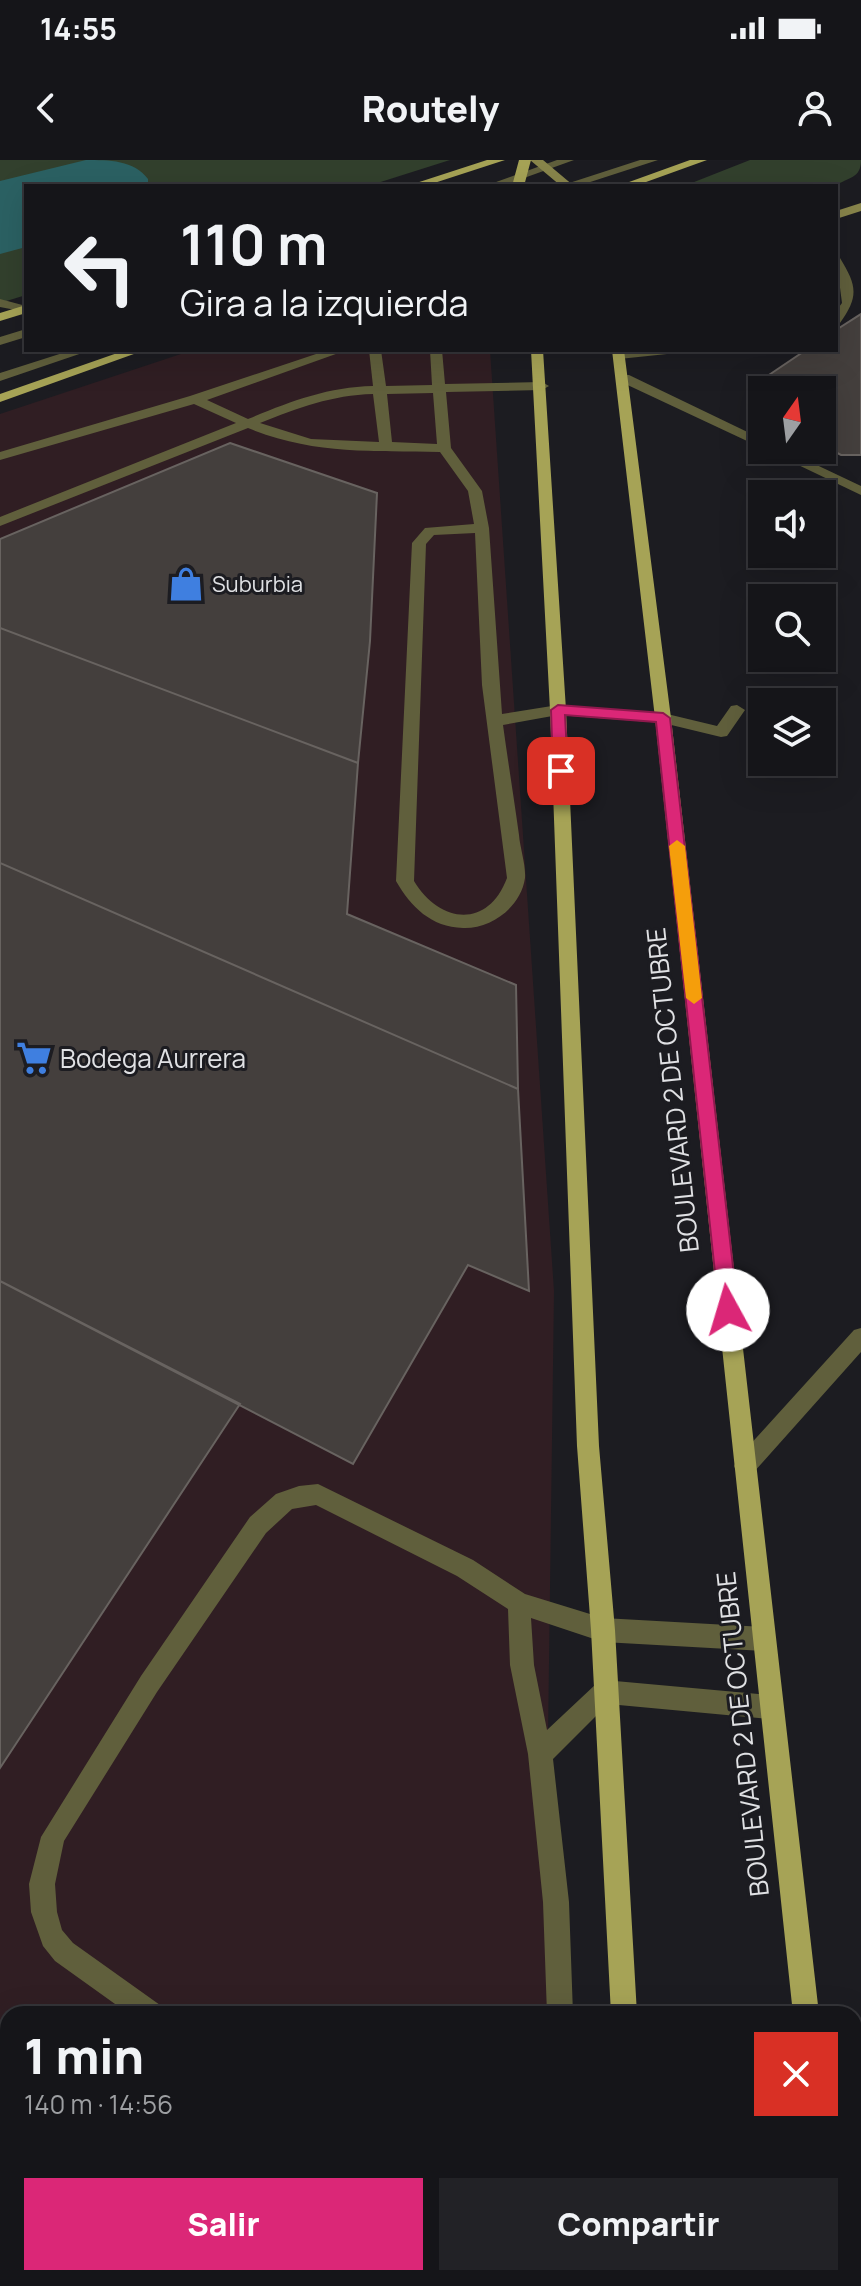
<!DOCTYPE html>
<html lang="es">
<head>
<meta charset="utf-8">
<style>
	:root { --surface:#151519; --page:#222226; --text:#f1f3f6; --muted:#9d9fa2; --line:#343438; --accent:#db2777 }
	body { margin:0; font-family:Manrope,sans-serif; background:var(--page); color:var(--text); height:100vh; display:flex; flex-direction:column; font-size:30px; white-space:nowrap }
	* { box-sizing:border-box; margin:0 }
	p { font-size:26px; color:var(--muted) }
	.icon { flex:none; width:44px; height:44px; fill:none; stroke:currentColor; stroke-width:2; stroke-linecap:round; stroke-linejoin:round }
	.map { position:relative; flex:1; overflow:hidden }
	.details { position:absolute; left:0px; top:1846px; width:862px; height:280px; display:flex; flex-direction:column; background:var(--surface); border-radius:24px 24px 0 0; box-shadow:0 8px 32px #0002,0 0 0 2px var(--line) }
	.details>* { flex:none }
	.top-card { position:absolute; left:24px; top:24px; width:814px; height:168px; border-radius:0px; box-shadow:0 8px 32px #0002,0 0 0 2px var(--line); background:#151519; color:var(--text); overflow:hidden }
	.needle { width:52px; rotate:14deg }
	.fabs { position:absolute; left:748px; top:216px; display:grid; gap:16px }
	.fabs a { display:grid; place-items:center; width:88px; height:88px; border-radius:0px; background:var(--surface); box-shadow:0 8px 32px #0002,0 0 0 2px var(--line); font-size:40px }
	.pin { position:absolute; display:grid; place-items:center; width:68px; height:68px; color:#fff; margin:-34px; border-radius:16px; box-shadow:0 4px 12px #0006 }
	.me { position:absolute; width:88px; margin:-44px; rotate:354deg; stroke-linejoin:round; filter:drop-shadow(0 0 6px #0008) }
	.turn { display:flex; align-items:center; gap:28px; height:168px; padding:0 24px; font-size:36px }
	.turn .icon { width:104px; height:104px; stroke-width:2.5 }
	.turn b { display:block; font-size:56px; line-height:68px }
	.round { display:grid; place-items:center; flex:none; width:84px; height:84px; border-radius:0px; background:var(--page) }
	.overview { display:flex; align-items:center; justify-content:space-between; height:136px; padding:0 24px }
	h1 { font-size:48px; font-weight:800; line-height:60px }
	.cta { display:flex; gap:16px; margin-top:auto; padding:16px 24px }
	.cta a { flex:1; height:92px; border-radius:0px; background:var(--accent); color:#fff; font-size:32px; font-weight:800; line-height:92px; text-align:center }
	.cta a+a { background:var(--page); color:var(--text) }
	.status { display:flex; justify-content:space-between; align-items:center; height:56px; padding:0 40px; background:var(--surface); direction:ltr }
	.status svg { height:22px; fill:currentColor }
	header { display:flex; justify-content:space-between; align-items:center; height:104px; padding:0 24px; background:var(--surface); font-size:36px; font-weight:800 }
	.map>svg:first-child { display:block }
	.commercial { fill:#301e23 }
	.green { fill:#32402d }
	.water { fill:#2b6163 }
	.building { fill:#443f3d; stroke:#686360; stroke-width:2 }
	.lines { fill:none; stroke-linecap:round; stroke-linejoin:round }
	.lane { fill:#605f3c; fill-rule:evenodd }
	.street { fill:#605f3c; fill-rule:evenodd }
	.secondary { fill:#88854b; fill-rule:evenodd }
	.primary { fill:#a6a356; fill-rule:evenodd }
	.route { fill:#db2777; stroke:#8e194d; stroke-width:2 }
	.slow { fill:#f59e0b }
	.labels { text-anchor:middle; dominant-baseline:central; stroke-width:6; stroke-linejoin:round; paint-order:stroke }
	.far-poi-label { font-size:22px; fill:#e0e1e4; stroke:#1c1c21; text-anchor:start }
	.poi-label { font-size:26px; fill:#e0e1e4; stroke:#1c1c21; text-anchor:start }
	.street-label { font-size:26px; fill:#e0e1e4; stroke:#1c1c21 }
</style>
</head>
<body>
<div class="status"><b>14:55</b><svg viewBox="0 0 49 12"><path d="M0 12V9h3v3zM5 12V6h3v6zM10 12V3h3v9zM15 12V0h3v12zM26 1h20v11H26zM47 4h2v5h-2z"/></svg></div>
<header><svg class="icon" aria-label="back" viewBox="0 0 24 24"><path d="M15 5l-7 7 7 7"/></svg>Routely<svg class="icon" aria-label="person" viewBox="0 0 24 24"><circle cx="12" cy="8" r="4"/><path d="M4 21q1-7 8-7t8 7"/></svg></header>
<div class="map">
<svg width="861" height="2126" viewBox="0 0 861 2126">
	<rect width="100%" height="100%" fill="#1c1c21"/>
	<path class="commercial" d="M193,190h297l64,941 -7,521 9,202h-548v143l-8,-5v-1738z
		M186,2118h382v8h-370z"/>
	<path class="green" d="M0,0h450l-82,26h-342v109l-26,8z
		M750,0h111c0,19 -13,17 -26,26h-151z"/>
	<path class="water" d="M86,0c23,0 48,0 62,19v7h-122v61l-26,7v-73z"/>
	<path class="building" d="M861,154v141h-20l-19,-10v-55h-42l-20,-9 46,-31h30v-20z
		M230,283l147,50 -7,148 -12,122 -358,-135v-89z
		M0,468l358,135 -11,151 169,71 2,104 -518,-226z
		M0,703l518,226 11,202 -61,-26 -115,199 -353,-183z
		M0,1121l240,123 -240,364z"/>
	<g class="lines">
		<path class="lane" d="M557,0h17l-72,26h-17z
			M640,0h18l-80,26h-18z
			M836,97l4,1c17,28 19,38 0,65l-4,1v-13l6,-8z
			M0,139l26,7v6l-26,-5z
			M26,169v8l-26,8v-8z
			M72,190h19l-91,31v-8z
			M328,190h19l-140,50 41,19c41,-17 79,-32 125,-33l-4,-36h12l5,36 46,-1 -2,-35h12l3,34 97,-2 7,4 -7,4 -96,2 5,56 31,43 7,37 13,186 56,-9 105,8 54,13 14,-20 6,-1 8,5 -18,26 -6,1 -58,-14 -105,-8 -55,10c5,37 11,73 16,110 1,13 7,30 6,43 -4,29 -34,51 -62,50 -32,-1 -52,-21 -67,-47l16,-338 13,-15 49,-4 -6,-33 -28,-39c-69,-2 -126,3 -192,-24l-248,98v-9l236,-94 -42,-19 -194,56v-8l190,-56zM433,233l4,51 -45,-2 -5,-48zM373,234l6,48 -68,-3 -51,-16c38,-15 72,-28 113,-29zM475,373l7,152 25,193c-19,51 -67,46 -93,3l12,-337 8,-9z
			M630,190h43l-6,4 -48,5 -6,-4z
			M318,1324l155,76 52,34 78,24 161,9 8,4 4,8 -4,8 -8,4 -161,-9 -72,-24 3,47 13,65 49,-46 8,-4 166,15 8,4 4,8 -4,8 -8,4 -162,-15 -55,55 16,143 4,112h-26l-4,-112 -15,-148 -18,-89 -2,-56 -51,-33 -141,-71 -24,4 -26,24 -109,159 -93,149 -9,43 2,28 5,18 11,13 87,62 4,9h-35l-74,-53 -12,-15 -12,-34 -2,-28 12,-47 100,-161 109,-159 26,-23 23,-8z
			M536,2118h59l-3,8h-53z"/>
		<path class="street" d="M619,215h10l133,64v9l-143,-67z
			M767,290h18l76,36v9z
			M861,1168v24l-108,121 -8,3 -8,-3 -3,-7 3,-7 117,-129z
			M861,2039v34l-7,3v-34z
			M37,2118h32l-3,8h-32z"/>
		<path class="secondary" d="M530,0h13l31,26h-13z
			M861,43v8l-25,8v-8z"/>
		<path class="primary" d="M487,0h18l-80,26h-18z
			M519,0h12l-7,26h-12z
			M690,0h17l-72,26h-17z
			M26,145v8l-26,8v-8z
			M126,190h19l-145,52v-8z
			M531,190h12l23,360 33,736 16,184 22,384h-26l-20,-384 -14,-184 -27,-736z
			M612,190h12l47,368 148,1296h-26l-138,-1296z
			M626,2118h28v8h-28z
			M826,2118l28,-1 1,9h-28z"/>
	</g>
	<path class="route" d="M558,545l105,8 7,5 68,592 -10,9 -9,-9 -63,-588 -91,-7 3,56 -7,5 -8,-5 -2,-61z"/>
	<path class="slow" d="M677,680l8,6 17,152 -8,6 -8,-6 -17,-152z"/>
	<defs>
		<g id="shop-bare" transform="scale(2.76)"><path d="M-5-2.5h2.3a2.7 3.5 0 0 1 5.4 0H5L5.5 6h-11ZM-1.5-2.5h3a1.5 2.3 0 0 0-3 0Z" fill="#3f7fe0" stroke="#1c1c21" stroke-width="2.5" paint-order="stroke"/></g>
		<g id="supermarket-bare" transform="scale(2.76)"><path d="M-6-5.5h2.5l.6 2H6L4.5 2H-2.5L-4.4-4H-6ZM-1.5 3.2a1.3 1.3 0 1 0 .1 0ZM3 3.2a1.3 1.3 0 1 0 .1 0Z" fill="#3f7fe0" stroke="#1c1c21" stroke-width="2.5" paint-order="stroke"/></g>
	</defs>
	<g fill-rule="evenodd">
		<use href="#shop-bare" x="186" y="424"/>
		<use href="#supermarket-bare" x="34" y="898"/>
	</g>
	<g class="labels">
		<g class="far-poi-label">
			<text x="212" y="424">Suburbia</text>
		</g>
		<g class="poi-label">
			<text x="60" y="898">Bodega Aurrera</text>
		</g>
		<g class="street-label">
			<text transform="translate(672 930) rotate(-96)">BOULEVARD 2 DE OCTUBRE</text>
			<text transform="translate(742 1574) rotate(-96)">BOULEVARD 2 DE OCTUBRE</text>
		</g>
	</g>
</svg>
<div class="fabs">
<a><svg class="needle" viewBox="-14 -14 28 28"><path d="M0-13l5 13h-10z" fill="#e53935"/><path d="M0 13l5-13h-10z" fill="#9d9fa2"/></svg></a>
<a><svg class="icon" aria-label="sound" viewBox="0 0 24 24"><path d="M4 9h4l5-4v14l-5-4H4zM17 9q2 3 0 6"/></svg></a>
<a><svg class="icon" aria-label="search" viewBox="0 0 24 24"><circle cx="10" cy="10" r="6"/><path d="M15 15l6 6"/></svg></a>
<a><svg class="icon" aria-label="layers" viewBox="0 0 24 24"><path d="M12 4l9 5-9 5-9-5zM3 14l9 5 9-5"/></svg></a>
</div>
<div class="pin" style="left:561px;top:611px;background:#d93025"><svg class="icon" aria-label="arrive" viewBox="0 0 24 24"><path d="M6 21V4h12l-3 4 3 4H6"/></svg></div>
<svg class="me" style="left:728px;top:1150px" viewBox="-20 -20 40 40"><circle r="19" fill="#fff"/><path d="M0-13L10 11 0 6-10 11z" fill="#db2777"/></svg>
<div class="top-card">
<div class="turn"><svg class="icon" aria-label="left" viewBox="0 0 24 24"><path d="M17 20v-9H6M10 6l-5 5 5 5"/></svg><div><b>110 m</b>Gira a la izquierda</div></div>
</div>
<section class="details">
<div class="overview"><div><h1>1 min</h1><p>140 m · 14:56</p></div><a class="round" style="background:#d93025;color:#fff"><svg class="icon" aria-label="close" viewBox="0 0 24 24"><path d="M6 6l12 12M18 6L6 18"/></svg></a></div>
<div class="cta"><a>Salir</a><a>Compartir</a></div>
</section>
</div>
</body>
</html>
